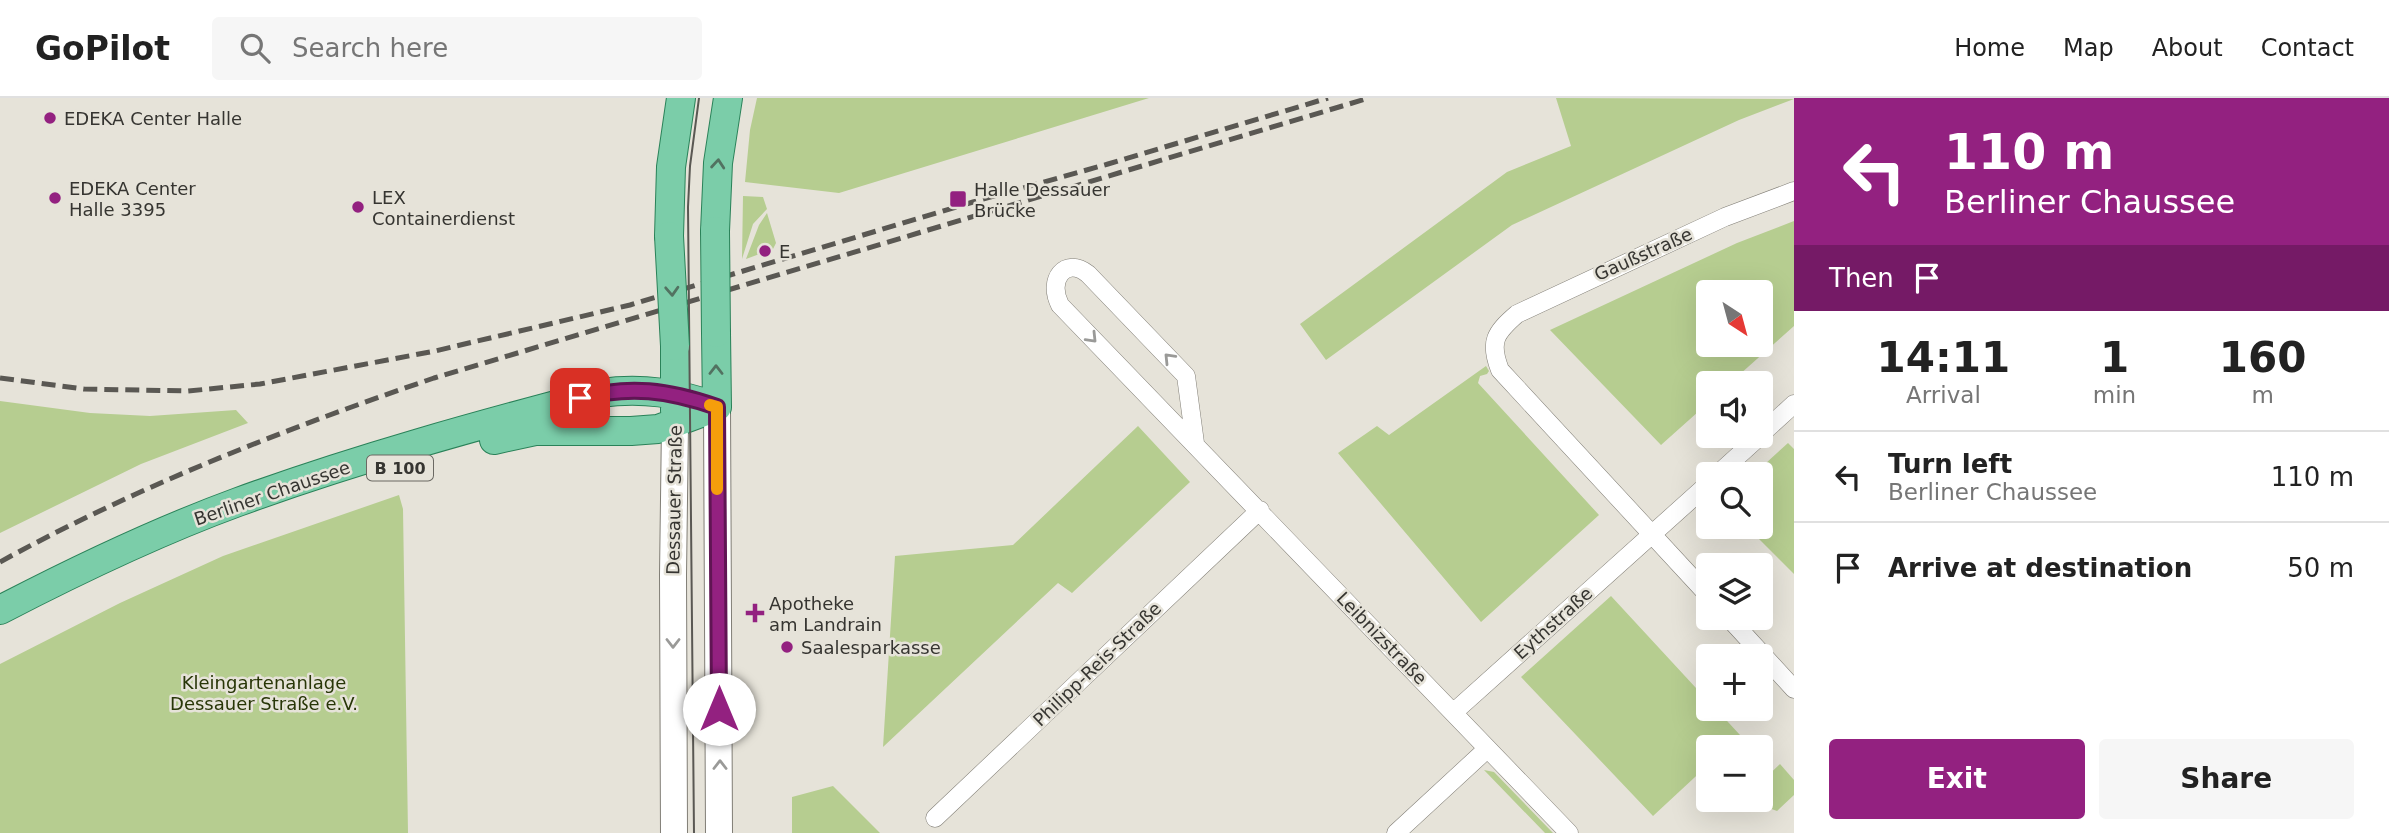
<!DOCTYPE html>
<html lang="en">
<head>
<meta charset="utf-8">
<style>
	:root { --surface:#fff; --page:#f6f6f6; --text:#222; --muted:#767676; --line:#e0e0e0; --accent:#932180 }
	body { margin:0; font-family:"DejaVu Sans",sans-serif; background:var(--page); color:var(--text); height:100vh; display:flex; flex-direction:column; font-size:26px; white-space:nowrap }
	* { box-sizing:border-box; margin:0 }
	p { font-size:23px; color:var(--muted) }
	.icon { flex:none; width:38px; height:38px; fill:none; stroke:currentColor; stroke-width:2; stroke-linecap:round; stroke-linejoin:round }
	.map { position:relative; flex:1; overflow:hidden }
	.panel { display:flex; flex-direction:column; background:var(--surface); width:595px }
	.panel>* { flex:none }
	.top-card { background:#932180; color:#fff; overflow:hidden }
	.needle { width:46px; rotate:144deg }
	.buttons { position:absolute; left:1696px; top:182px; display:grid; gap:14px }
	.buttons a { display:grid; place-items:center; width:77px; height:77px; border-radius:7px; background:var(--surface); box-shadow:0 7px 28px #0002; font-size:35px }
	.pin { position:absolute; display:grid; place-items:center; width:60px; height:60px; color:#fff; margin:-30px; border-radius:14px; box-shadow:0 4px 10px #0006 }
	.me { position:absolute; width:77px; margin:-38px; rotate:0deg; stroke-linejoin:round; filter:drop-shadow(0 0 5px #0008) }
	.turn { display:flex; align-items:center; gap:24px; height:147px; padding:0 35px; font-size:32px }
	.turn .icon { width:91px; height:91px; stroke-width:2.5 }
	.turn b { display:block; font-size:49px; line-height:60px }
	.then { display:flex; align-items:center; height:66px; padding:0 35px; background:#0003; gap:14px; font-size:26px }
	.eta { display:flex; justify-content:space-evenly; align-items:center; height:119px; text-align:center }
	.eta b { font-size:42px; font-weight:600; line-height:49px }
	.primary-button { display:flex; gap:14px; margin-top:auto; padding:14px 35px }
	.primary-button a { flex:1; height:80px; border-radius:7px; background:var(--accent); color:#fff; font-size:28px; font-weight:600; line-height:80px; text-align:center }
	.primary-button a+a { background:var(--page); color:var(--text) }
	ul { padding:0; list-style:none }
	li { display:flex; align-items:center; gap:21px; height:91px; padding:0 35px; border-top:2px solid var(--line) }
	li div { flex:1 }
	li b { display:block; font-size:26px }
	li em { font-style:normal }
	header { display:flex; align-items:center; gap:42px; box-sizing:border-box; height:98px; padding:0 35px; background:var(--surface); border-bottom:2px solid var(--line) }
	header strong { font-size:33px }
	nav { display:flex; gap:38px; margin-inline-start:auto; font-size:24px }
	.search { width:490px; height:63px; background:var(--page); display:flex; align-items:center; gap:18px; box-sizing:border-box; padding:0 24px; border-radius:7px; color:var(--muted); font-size:26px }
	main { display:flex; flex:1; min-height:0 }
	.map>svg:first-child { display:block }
	.green { fill:#b6cd90; fill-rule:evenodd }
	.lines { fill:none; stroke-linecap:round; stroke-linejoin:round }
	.street-casing { stroke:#817e76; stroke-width:19 }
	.secondary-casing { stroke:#817e76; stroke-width:28 }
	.primary-casing { stroke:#2a8259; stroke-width:30 }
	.street { stroke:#fff; stroke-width:18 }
	.secondary { stroke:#fff; stroke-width:26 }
	.primary { stroke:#7bcda9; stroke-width:28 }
	.tram { stroke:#5a5853; stroke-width:2 }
	.rail { stroke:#5a5853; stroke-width:5; stroke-dasharray:14 7; stroke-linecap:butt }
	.primary-bridge-casing { stroke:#2a8259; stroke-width:30; stroke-linecap:butt }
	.primary-bridge { stroke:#7bcda9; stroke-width:28 }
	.oneway { stroke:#527261 }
	.oneway2 { stroke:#9a9a98 }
	.route-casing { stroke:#601553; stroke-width:18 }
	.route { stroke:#932180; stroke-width:12 }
	.slow { stroke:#f59e0b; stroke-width:12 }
	.poi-dot { fill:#932180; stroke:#e6e3d9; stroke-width:2.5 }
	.labels { text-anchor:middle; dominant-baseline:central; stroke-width:5; stroke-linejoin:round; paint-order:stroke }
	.shield { fill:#e6e3d9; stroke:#6b6963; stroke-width:2 }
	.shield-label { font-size:16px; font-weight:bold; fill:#363531 }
	.poi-label { font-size:18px; fill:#363531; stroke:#e6e3d9; text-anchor:start }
	.street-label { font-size:18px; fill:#363531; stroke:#e6e3d9 }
	.park-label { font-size:18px; fill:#283607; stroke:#e6e3d9 }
</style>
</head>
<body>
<header>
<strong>GoPilot</strong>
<div class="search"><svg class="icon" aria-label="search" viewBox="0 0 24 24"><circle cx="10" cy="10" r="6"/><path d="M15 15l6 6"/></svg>Search here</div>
<nav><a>Home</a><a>Map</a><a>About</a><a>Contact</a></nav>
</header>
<main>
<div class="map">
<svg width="1794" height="735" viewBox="0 0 1794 735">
	<rect width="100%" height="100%" fill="#e6e3d9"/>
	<path class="green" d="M757,0h392l-310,95 -94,-11 5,-52z
		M1556,0l238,1 -55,21 -227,105 -186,135 -26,-36 207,-152 64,-26z
		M743,98l20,1 4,12 -14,15 -11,35z
		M767,115l9,30 -3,6 -27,10 13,-34z
		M1794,123v105l-64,57h-22v20l-47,42 -111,-115 187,-87zM1760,194v53h-52v-53z
		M1486,268l3,5 -2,3 -7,2 -2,7 121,132 -118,107 -143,-169 39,-27 12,9z
		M0,303l90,12 60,3 86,-6 12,13 -107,41 -141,69z
		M1138,328l52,56 -118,111 -14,-10 -175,164 12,-191 118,-11z
		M1788,345l6,6v125l-47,-47h13v-53h-6z
		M399,397l4,14 5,324h-408v-169l120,-61 103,-47z
		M1611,498l97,105v8h8l24,26 -13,12h-19v18l-55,51 -132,-139z
		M1780,666l14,16v15l-17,16 -8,-3 -11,2 -8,-10h10l1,-18z
		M1484,672l10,2 59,61h-8z
		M833,688l47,47h-88v-36z"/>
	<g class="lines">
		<g class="street-casing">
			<path id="street" d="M1760,337l34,-31
				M1195,345l-9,-67 -98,-102c-23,-18 -41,6 -28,31l509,528
				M1718,376l42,-38
				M1708,497l-208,-225c-11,-28 -5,-37 17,-56l208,-97 69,-26
				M1729,520l65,71
				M1454,614l254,-228
				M935,720l325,-308
				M1396,735l91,-84"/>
		</g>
		<g class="secondary-casing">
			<path id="secondary" d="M717,309l2,426
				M674,735l-1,-258 2,-151"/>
		</g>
		<g class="primary-casing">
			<path id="primary" d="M715,133l3,-68 10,-65
				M669,138l2,-69 10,-69
				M716,235l1,74
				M675,248v65
				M494,342l41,-9h96l27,-2 59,-22
				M0,512c77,-40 156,-78 238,-108 118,-43 241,-77 363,-109 41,-6 77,0 116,14"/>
		</g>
		<use href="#street" class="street"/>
		<use href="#secondary" class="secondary"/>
		<use href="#primary" class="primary"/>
		<path class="tram" d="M694,735l-6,-626 2,-41 9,-68"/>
		<path class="rail" d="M0,280l84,11 104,2 72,-7 175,-33 195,-46 343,-103 135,-38 220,-66
			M0,464c138,-76 285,-133 434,-184l935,-280"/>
		<g class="primary-bridge-casing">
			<path id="primary-bridge" d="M715,133l1,102
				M669,138l6,110"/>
		</g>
		<use href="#primary-bridge" class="primary-bridge"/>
	</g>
	<defs><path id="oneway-chevron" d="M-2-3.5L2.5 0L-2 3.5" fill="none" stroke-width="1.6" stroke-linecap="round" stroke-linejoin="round" transform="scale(1.75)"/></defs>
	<g class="oneway">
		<use href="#oneway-chevron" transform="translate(718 66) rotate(-85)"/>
		<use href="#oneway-chevron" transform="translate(672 193) rotate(87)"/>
		<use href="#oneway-chevron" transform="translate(716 272) rotate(-90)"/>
	</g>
	<g class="oneway2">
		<use href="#oneway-chevron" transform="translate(1092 240) rotate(46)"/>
		<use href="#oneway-chevron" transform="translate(1169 260) rotate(-134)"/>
		<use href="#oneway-chevron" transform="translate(673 545) rotate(90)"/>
		<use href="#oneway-chevron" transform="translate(720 667) rotate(-90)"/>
	</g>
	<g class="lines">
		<g class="route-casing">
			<path id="route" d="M580,300c50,-13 88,-8 137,9l2,302"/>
		</g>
		<use href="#route" class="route"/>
		<path class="slow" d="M710,307l7,2v82"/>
	</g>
	<g class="poi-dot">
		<circle cx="50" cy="20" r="7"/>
		<circle cx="55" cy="100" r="7"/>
		<rect x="949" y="92" width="18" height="18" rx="3.5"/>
		<circle cx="358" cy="109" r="7"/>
		<circle cx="765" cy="153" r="7"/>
		<path d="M751.5 504.5h7v7h7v7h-7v7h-7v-7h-7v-7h7z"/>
		<circle cx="787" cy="549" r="7"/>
	</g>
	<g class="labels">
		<rect class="shield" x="367" y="357.5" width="66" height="25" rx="5"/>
		<g class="shield-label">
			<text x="400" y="370">B 100</text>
		</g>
		<g class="poi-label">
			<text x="64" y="20">EDEKA Center Halle</text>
			<text x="69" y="90">EDEKA Center<tspan x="69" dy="21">Halle 3395</tspan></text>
			<text x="974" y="91">Halle Dessauer<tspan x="974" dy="21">Brücke</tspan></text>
			<text x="372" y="99">LEX<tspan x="372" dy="21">Containerdienst</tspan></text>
			<text x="779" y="153">E</text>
			<text x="769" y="505">Apotheke<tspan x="769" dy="21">am Landrain</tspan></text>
			<text x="801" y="549">Saalesparkasse</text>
		</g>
		<g class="street-label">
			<text transform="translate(1643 156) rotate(-24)">Gaußstraße</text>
			<text transform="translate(272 395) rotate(-19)">Berliner Chaussee</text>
			<text transform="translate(674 402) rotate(-89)">Dessauer Straße</text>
			<text transform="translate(1553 525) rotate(-42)">Eythstraße</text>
			<text transform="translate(1382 540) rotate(46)">Leibnizstraße</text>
			<text transform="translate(1097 566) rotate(-44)">Philipp-Reis-Straße</text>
		</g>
		<g class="park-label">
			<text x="264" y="584">Kleingartenanlage<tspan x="264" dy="21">Dessauer Straße e.V.</tspan></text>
		</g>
	</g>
</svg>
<div class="buttons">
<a><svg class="needle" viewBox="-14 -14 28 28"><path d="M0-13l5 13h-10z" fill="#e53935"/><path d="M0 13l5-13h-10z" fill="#767676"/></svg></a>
<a><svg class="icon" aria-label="sound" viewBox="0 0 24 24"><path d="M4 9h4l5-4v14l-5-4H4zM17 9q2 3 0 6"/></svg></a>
<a><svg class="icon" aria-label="search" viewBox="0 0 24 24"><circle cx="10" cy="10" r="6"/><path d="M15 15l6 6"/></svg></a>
<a><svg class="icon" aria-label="layers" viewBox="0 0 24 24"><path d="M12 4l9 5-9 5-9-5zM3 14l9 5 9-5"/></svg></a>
<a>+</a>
<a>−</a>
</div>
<div class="pin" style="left:580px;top:300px;background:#d93025"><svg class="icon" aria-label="arrive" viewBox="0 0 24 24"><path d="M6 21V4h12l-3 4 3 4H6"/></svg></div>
<svg class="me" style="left:719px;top:611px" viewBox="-20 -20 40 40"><circle r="19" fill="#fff"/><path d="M0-13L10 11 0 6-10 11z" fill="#932180"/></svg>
</div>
<section class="panel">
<div class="top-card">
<div class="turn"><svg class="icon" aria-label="left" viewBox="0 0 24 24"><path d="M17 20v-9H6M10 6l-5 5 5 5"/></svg><div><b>110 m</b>Berliner Chaussee</div></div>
<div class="then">Then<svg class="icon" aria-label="arrive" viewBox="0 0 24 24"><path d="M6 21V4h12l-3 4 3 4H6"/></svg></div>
</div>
<div class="eta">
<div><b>14:11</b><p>Arrival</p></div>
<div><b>1</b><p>min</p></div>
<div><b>160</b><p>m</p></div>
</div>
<ul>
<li><svg class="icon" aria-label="left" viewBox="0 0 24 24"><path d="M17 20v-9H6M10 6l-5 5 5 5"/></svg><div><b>Turn left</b><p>Berliner Chaussee</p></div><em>110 m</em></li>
<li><svg class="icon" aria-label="arrive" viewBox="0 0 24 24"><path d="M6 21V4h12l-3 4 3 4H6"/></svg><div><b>Arrive at destination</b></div><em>50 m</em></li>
</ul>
<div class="primary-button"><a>Exit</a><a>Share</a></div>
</section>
</main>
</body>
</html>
